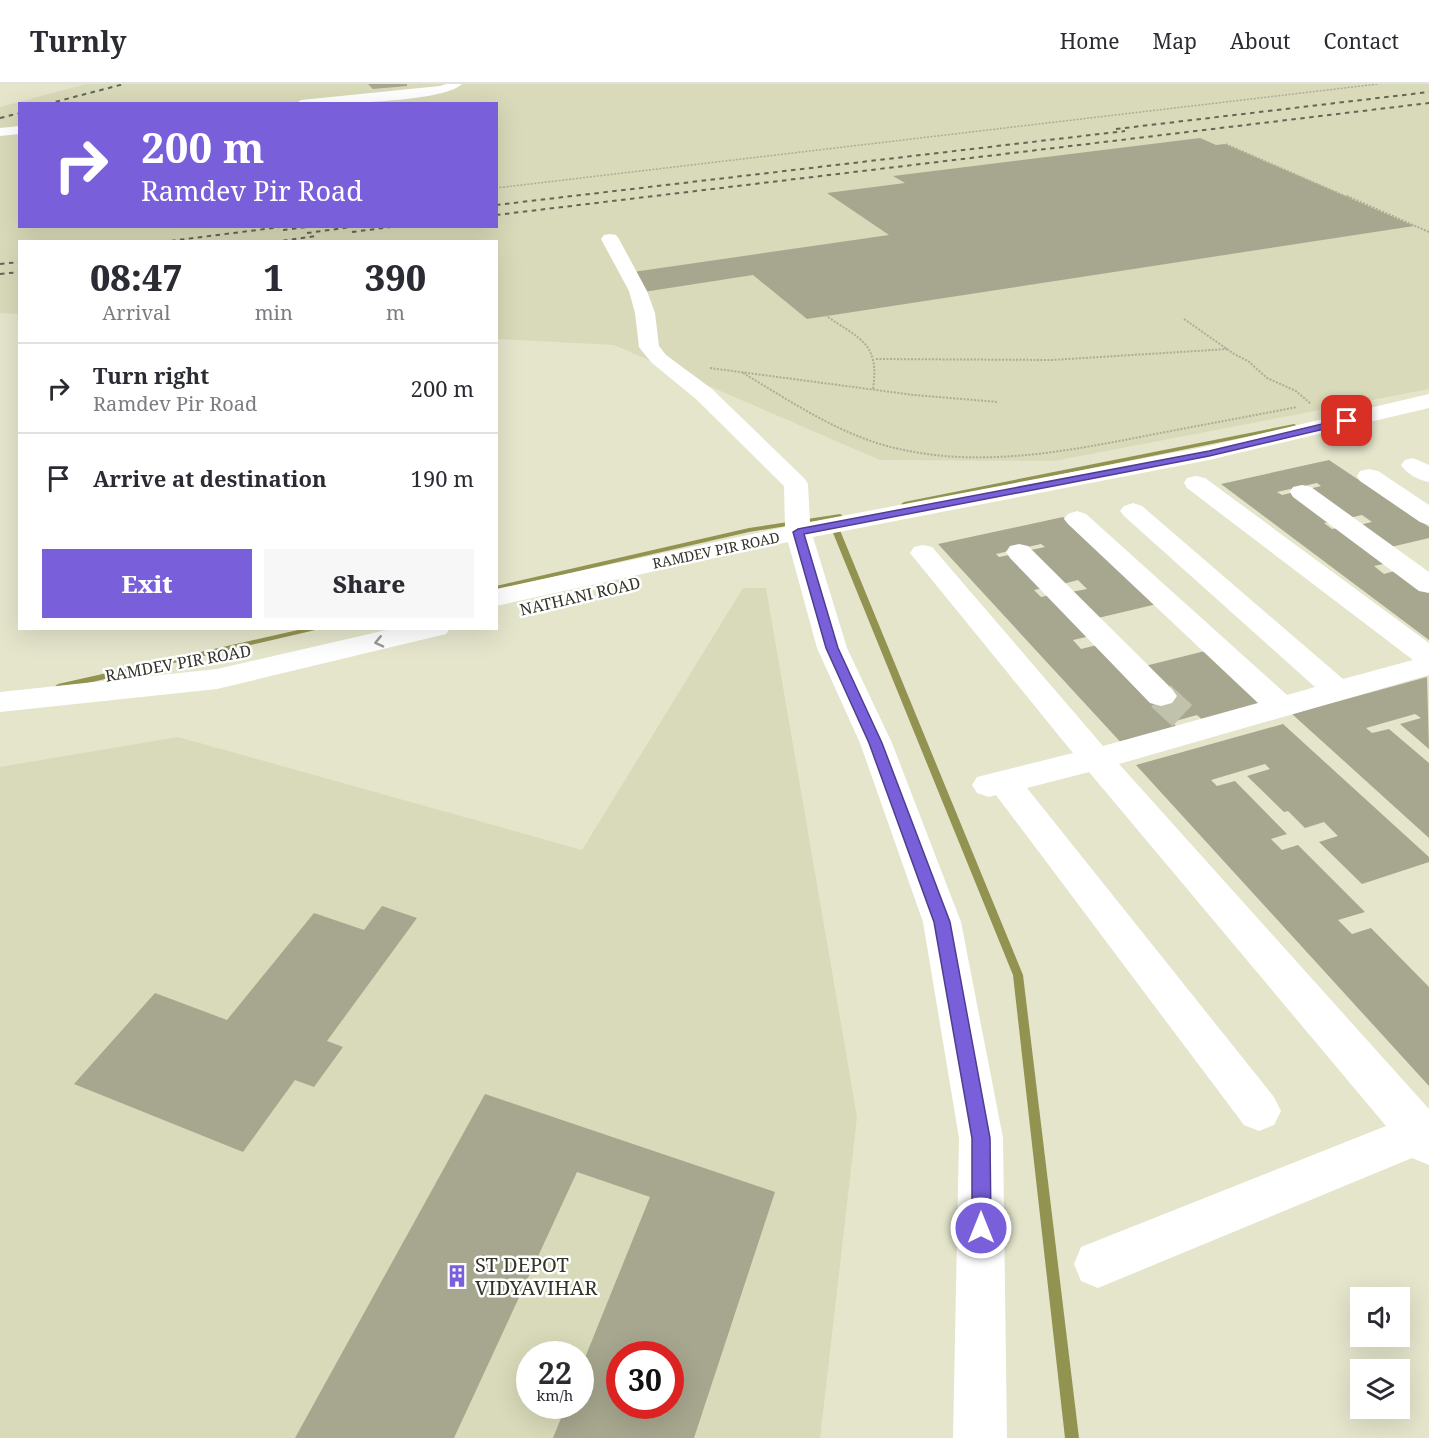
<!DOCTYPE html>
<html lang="en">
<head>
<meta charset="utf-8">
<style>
	:root { --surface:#fff; --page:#f7f7f7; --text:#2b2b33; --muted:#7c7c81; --line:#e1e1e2; --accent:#7960da }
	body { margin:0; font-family:"Noto Serif",serif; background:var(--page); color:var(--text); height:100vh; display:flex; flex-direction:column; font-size:22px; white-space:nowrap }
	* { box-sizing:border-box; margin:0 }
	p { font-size:20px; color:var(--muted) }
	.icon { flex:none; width:33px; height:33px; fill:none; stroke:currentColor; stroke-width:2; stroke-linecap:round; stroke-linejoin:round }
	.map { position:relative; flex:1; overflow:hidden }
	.drawer { position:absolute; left:18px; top:156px; width:480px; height:390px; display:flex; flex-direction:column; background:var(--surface); border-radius:0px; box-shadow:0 6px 24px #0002 }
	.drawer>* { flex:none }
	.banner { position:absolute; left:18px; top:18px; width:480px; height:126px; border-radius:0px; box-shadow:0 6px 24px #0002; background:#7960da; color:#fff; overflow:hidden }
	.controls { position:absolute; left:1350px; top:1203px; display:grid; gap:12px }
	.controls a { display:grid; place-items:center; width:60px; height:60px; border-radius:0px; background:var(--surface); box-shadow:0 6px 24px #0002; font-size:30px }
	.speed { position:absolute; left:516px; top:1257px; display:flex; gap:12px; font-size:30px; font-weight:700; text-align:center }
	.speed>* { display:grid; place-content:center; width:78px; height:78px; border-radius:50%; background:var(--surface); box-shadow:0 6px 24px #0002; line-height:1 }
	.speed small { font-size:15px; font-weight:400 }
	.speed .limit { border:9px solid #d22; background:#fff; color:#111 }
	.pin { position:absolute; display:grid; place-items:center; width:51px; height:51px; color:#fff; margin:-26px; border-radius:12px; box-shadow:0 3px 9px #0006 }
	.me { position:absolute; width:66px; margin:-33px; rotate:0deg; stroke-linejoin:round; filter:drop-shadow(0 0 4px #0008) }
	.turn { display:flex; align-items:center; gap:21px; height:126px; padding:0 24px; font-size:27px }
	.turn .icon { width:78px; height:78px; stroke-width:2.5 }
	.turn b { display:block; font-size:42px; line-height:51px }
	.eta { display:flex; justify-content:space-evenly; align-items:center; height:102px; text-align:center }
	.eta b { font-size:36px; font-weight:800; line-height:42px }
	.button { display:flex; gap:12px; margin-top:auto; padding:12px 24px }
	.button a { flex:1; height:69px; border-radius:0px; background:var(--accent); color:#fff; font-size:24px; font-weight:800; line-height:69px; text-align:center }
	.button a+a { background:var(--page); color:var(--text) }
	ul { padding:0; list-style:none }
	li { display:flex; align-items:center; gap:18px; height:90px; padding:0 24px; border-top:2px solid var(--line) }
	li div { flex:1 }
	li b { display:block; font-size:22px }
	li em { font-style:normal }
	header { display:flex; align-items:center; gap:36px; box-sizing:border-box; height:84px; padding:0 30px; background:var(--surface); border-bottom:2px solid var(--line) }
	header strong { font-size:28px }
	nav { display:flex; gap:33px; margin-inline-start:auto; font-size:21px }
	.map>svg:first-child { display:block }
	.built { fill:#d9dab9; fill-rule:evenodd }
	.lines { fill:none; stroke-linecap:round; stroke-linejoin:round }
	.stream { fill:#929350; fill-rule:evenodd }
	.building { fill:#a7a78f; fill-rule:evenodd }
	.minor-tunnel { stroke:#c1c2ab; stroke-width:29; stroke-dasharray:29 14; stroke-linecap:butt }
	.path-far1 { stroke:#adad98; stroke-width:1.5; stroke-dasharray:2 1.5; stroke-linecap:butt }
	.path { stroke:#adad98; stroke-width:2; stroke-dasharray:2 1.5; stroke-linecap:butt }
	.minor { fill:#fff; fill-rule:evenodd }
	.rail { stroke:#666657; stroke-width:2; stroke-dasharray:4.5 4.5; stroke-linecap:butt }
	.oneway { stroke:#9a9a94 }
	.route { fill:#7960da; stroke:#4f3e8e; stroke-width:1.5 }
	.labels { text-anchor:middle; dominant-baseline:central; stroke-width:5; stroke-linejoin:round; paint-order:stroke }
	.far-street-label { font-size:14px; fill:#34342a; stroke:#fff }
	.street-label { font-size:16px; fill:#34342a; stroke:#fff }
	.near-poi-label { font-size:20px; fill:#34342a; stroke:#fff; text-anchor:start }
</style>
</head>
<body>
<header>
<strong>Turnly</strong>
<nav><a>Home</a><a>Map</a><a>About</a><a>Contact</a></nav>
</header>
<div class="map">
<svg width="1429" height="1354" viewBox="0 0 1429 1354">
	<rect width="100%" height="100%" fill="#e4e5cb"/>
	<path class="built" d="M86,0h1343v305l-375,72 -174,-1 -266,-115 -117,-6 -1,-97h-476l-1,72 -19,-1v-206zM20,20h476v122h-476z
		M743,504h23l91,529 -37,321h-820v-671l178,-30 404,113zM530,1270h50v52h-50zM620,1270h50v52h-50z"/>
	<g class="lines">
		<path class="stream" d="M1294,340l2,1v2l-392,79 -3,-2 3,-2z
			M840,430l2,1v2l-93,15 -253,58v-4l253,-58z
			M833,437l4,2 186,452 56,463h-14l-52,-463 -184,-452z
			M307,544h17l-266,62 -4,-3 4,-3z"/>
	</g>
	<path class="building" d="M368,0h39v2l-34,3z
		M1200,54l16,7 9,-1 189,82 -607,93 -54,-44 -116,18 -11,-20 263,-38 -62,-42 78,-10 -12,-7z
		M1329,376l100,67v11l-38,9 -32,-22 13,-3 -10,-7 -13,3 -45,-28 17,-4 -4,-3 -40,9 5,3 13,-3 40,29 -11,2 8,6 12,-2 49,35 -19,4 10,8 14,-4 31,22v48l-208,-156z
		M1063,433l94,87 -59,14 -27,-26 16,-3 -9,-9 -15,4 -37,-33 19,-4 -4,-3 -45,10 3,3 15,-3 34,33 -14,3 7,7 14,-3 40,41 -22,5 8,9 16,-4 44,22 64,-16 62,57 -60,16 -10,-9 -25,7 9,9 -56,16 -187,-203z
		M1427,593l2,72 -29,-25 21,-6 -6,-4 -49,14 6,5 17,-4 40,34v75l-137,-124z
		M1283,640l146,133v5l-67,22 -43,-42 19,-6 -14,-14 -19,6 -17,-17 -4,1 -37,-36 23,-7 -5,-5 -54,16 6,6 18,-5 52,53 -16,5 11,11 16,-5 67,67 -27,8 14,14 19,-6 58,59v99l-293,-321z
		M382,822l35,12 -90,123 16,6 -29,40 -19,-7 -52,72 -169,-68 81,-91 72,27 87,-107 50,17z
		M485,1010l290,98 -81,246h-141l13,-32h14v-36l70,-173 -73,-25 -123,266h-159zM620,1270h50v52h-50z"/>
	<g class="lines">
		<path class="minor-tunnel" d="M1161,612l27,25"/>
		<path class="path-far1" d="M1226,60l124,54
			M496,104l882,-104"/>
		<path class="path" d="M1347,112l82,36
			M825,231c34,24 55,27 48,74
			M1184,235l50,35 14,7 19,17 29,13 15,13
			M876,275l176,1 176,-11
			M710,284l204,27 84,7
			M743,289c44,26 88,56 137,71 88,26 178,9 265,-8 51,-10 101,-19 152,-29"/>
		<path class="minor" d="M446,0h16c-19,19 -137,20 -167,20l6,-4 139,-14z
			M20,42v8l-20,2v-8z
			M610,150l6,1 3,4 28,52 8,22 4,33 7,9 46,34 93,90 3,5 2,38 399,-76 220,-52v14l-220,52 -396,77 34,111 45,95 69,179 42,216 4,300h-54l6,-300 -36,-216 -63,-179 -43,-95 -29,-106 -292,64v-17l289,-62 -1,-41 -88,-87 -44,-36 -10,-12 -3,-4 -4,-34 -6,-22 -28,-52 3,-4z
			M1413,374l16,7v17c-11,-2 -22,-8 -28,-17l4,-5z
			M1369,385l9,2 51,34v20l-9,-3 -60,-41 -3,-5 3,-5z
			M1196,392l9,2 224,165v32l-310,89 310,345v56l-17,-7 -314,130 -17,-7 -7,-17 7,-17 305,-121 -297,-354 -62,16 247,309 7,14 -7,14 -15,6 -15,-6 -248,-330 -7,2 -12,-4 -5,-8 5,-8 96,-24 -163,-200 4,-6 9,-2 9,2 171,199 155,-43 -190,-179 -4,-5 4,-5 9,-3 9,3 201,181 28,-8 -191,-171 -4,-5 4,-5 9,-3 9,3 201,173 70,-19 -226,-172 -3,-5 3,-5z
			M1302,401l9,2 118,85v21l-10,-2 -126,-94 -3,-5 3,-5z
			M1019,460l9,2 144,143 5,7 -5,7 -11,3 -11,-3 -140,-145 -4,-6 4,-6z
			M395,544h55l-4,6 -229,55 -217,23v-20l217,-23z"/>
		<path class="rail" d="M47,20l77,-20
			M0,34l20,-5
			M1116,45l313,-37
			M496,121l629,-74
			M496,131l933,-112
			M283,146l32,-4
			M352,148l47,-6
			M307,149l52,-7
			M162,158l127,-16
			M274,158l42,-6
			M0,180l20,-2
			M0,190l20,-2"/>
	</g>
	<defs><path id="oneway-chevron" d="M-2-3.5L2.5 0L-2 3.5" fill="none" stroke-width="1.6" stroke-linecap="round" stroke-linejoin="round" transform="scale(1.5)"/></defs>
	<use class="oneway" href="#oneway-chevron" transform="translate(379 558) rotate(167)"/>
	<path class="route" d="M1347,334l3,1v4l-141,33 -405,78 34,114 44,95 68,179 40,216 1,90 -3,7 -7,3 -6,-3 -3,-7v-90l-38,-216 -65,-179 -43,-95 -33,-116 5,-3 411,-78z"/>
	<defs>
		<g id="building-bare" transform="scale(1.8)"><path d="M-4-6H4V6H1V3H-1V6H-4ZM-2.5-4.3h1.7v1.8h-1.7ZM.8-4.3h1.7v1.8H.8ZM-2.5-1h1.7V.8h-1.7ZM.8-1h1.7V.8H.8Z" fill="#7960da" stroke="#fff" stroke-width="2.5" paint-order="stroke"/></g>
	</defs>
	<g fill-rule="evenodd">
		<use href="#building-bare" x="457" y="1192"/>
	</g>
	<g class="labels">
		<g class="far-street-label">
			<text transform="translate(716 466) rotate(-12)">RAMDEV PIR ROAD</text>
		</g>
		<g class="street-label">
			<text transform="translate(580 512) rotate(-13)">NATHANI ROAD</text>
			<text transform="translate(178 579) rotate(-10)">RAMDEV PIR ROAD</text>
		</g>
		<g class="near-poi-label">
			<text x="475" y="1180">ST DEPOT<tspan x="475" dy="23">VIDYAVIHAR</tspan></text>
		</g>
	</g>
</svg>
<div class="controls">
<a><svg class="icon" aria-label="sound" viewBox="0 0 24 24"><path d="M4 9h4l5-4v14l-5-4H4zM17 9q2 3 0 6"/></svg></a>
<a><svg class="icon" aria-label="layers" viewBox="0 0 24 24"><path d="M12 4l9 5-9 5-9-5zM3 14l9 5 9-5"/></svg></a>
</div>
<div class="speed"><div>22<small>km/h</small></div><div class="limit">30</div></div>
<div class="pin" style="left:1347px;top:337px;background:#d93025"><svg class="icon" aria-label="arrive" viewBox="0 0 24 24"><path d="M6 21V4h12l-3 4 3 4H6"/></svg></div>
<svg class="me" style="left:981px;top:1144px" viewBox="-20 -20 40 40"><circle r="17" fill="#7960da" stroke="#fff" stroke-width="3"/><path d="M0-11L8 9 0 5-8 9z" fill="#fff"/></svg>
<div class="banner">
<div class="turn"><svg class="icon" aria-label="right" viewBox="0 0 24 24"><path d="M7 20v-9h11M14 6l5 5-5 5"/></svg><div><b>200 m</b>Ramdev Pir Road</div></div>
</div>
<section class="drawer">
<div class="eta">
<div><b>08:47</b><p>Arrival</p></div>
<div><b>1</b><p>min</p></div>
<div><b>390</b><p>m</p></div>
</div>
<ul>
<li><svg class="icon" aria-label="right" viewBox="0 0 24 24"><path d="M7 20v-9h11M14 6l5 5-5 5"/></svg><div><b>Turn right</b><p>Ramdev Pir Road</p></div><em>200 m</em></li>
<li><svg class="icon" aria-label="arrive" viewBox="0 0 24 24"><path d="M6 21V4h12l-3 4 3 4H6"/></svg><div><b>Arrive at destination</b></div><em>190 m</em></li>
</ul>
<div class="button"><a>Exit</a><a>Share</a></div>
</section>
</div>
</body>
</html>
